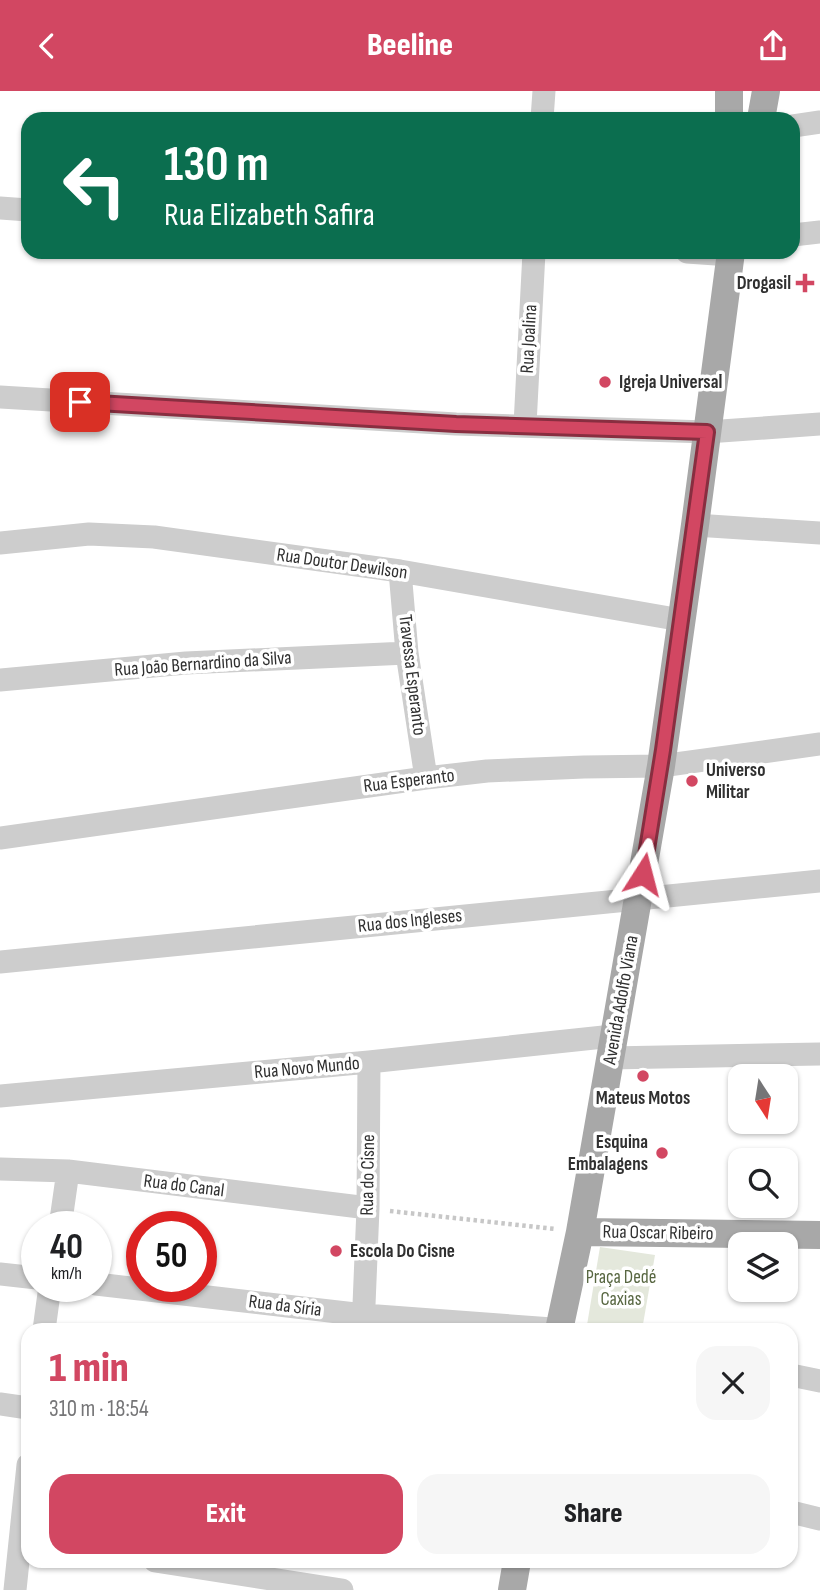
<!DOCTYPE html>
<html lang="en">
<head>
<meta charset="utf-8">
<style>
	:root { --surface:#fff; --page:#f6f6f6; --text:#202124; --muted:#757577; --accent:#d24762 }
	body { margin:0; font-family:"Sofia Sans Condensed",sans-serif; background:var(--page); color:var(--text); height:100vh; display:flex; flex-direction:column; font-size:26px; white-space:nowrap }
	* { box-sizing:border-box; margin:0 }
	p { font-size:23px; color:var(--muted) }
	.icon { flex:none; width:38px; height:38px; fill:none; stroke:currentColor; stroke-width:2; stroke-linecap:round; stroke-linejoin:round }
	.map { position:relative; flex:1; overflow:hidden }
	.panel { position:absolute; left:21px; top:1232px; width:777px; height:245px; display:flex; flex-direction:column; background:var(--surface); border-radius:21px; box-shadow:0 2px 5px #0004 }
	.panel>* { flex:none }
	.top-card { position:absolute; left:21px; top:21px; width:779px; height:147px; border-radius:21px; box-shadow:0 2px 5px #0004; background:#0b6e4f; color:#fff; overflow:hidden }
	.needle { width:46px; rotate:168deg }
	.tools { position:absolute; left:728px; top:973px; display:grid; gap:14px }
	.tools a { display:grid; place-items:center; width:70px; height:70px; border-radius:14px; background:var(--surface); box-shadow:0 2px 5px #0004; font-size:35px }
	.speed { position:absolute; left:21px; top:1120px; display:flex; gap:14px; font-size:35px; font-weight:700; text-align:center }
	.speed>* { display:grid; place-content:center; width:91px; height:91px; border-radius:50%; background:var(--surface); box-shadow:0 2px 5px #0004; line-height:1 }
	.speed small { font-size:18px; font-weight:400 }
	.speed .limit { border:10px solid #d22; background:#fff; color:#111 }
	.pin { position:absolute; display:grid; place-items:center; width:60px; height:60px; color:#fff; margin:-30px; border-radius:14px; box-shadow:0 4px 10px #0006 }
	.me { position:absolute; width:77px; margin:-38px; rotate:9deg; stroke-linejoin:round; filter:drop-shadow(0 0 5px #0008) }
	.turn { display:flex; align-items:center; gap:24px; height:147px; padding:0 28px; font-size:32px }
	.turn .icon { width:91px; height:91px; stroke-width:2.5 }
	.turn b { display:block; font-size:49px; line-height:60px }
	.round { display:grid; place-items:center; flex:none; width:74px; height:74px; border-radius:21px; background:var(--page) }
	.summary { display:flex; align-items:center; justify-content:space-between; height:119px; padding:0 28px }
	h1 { font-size:42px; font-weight:800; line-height:52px; color:var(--accent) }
	.button { display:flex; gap:14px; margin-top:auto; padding:14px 28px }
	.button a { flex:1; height:80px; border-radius:21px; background:var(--accent); color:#fff; font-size:28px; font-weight:800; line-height:80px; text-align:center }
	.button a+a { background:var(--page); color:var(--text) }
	header { display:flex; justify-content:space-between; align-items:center; height:91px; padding:0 28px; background:var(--accent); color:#fff; font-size:32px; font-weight:800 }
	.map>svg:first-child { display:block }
	.green { fill:#e4e8dc }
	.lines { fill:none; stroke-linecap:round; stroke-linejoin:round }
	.path { stroke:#c7c7c7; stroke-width:4.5; stroke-dasharray:3.5 3.5; stroke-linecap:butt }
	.minor { stroke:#cdcdcd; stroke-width:23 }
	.major { stroke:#a8a8a8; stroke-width:28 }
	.route-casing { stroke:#882e40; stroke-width:18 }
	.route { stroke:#d24762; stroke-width:12 }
	.poi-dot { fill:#d24762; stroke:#fff; stroke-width:2.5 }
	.labels { text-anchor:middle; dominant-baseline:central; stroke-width:7; stroke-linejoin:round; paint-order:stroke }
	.poi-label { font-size:19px; font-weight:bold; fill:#303030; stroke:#fff; text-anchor:start }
	.street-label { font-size:19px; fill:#303030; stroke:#fff }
	.park-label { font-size:19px; fill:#586742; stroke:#fff }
</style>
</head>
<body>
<header><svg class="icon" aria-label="back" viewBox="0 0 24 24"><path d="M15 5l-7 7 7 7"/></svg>Beeline<svg class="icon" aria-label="share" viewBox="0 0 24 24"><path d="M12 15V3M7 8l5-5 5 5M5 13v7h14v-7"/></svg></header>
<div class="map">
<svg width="820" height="1499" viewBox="0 0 820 1499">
	<rect width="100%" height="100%" fill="#fff"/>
	<path class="green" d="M600,1156l55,8 -13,75h-30l-25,-5z"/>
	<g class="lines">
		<path class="path" d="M390,1120l165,18"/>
		<path class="minor" d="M542,28l2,-28
			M793,35l27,-4
			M0,117l28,2
			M793,144l27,-3
			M687,161l43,3
			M0,306l456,27 251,8 113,-8
			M525,334l9,-173
			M695,434l125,8
			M0,452l89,-9 65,3 246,34 281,49
			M400,480l7,82 19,125
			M0,589l186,-17 221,-10
			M0,747l426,-60 61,-7 97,-4 77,-1 159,-22
			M0,871l820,-81
			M610,967l210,-4
			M0,1005l369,-34 244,-26
			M0,1078l68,2 300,37
			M60,1136l8,-56
			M0,1183l37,4
			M96,1193l268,31 202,15
			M363,1238l5,-121 1,-146
			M44,1239l6,-44
			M791,1284l29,6
			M0,1313l28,4
			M791,1421l29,7
			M155,1470l187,29
			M15,1499l13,-125"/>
		<path class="major" d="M729,28v-28
			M761,28l5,-28
			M580,1141l240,3
			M559,1239l21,-98 81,-466 34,-241 36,-273
			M512,1499l5,-29"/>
	</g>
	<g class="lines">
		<g class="route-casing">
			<path id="route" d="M80,311l376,22 251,8 -44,318 -20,124"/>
		</g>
		<use href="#route" class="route"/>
	</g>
	<g class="poi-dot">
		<path d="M801.5 181.5h7v7h7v7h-7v7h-7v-7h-7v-7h7z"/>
		<circle cx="605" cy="291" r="7"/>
		<circle cx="692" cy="690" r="7"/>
		<circle cx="643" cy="985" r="7"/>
		<circle cx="662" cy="1062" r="7"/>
		<circle cx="336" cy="1160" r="7"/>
	</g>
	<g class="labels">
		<g class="poi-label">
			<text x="791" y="192" text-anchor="end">Drogasil</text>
			<text x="619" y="291">Igreja Universal</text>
			<text x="706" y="679">Universo<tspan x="706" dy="22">Militar</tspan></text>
			<text x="643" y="1007" text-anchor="middle">Mateus Motos</text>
			<text x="648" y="1051" text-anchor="end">Esquina<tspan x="648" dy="22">Embalagens</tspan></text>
			<text x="350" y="1160">Escola Do Cisne</text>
		</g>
		<g class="street-label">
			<text transform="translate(529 248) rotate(-87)">Rua Joalina</text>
			<text transform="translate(342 473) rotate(8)">Rua Doutor Dewilson</text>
			<text transform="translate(203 573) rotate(-4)">Rua João Bernardino da Silva</text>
			<text transform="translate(412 584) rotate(83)">Travessa Esperanto</text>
			<text transform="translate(409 690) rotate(-7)">Rua Esperanto</text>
			<text transform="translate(410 830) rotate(-6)">Rua dos Ingleses</text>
			<text transform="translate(621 909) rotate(-80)">Avenida Adolfo Viana</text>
			<text transform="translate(307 977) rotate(-5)">Rua Novo Mundo</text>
			<text transform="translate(368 1084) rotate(-89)">Rua do Cisne</text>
			<text transform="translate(184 1095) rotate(7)">Rua do Canal</text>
			<text transform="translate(658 1142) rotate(1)">Rua Oscar Ribeiro</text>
			<text transform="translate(285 1215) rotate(7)">Rua da Síria</text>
		</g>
		<g class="park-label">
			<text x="621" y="1186">Praça Dedé<tspan x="621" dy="22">Caxias</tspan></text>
		</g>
	</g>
</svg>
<div class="tools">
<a><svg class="needle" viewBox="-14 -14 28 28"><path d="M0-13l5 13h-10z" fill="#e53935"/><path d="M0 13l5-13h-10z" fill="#757577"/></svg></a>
<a><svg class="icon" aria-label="search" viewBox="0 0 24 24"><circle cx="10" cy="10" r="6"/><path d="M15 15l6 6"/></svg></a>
<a><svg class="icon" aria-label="layers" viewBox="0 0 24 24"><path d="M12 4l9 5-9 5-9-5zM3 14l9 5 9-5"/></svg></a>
</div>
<div class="speed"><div>40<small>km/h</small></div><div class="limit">50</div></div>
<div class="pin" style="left:80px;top:311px;background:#d93025"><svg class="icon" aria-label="arrive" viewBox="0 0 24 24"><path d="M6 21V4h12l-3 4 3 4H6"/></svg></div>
<svg class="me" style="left:643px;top:783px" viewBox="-20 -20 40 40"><path d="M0-17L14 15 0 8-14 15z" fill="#d24762" stroke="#fff" stroke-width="4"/></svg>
<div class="top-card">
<div class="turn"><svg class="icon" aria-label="left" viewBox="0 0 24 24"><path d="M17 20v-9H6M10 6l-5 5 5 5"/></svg><div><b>130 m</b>Rua Elizabeth Safira</div></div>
</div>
<section class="panel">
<div class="summary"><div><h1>1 min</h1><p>310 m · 18:54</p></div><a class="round"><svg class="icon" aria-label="close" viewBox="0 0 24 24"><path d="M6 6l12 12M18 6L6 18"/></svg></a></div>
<div class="button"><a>Exit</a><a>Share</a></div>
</section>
</div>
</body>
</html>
